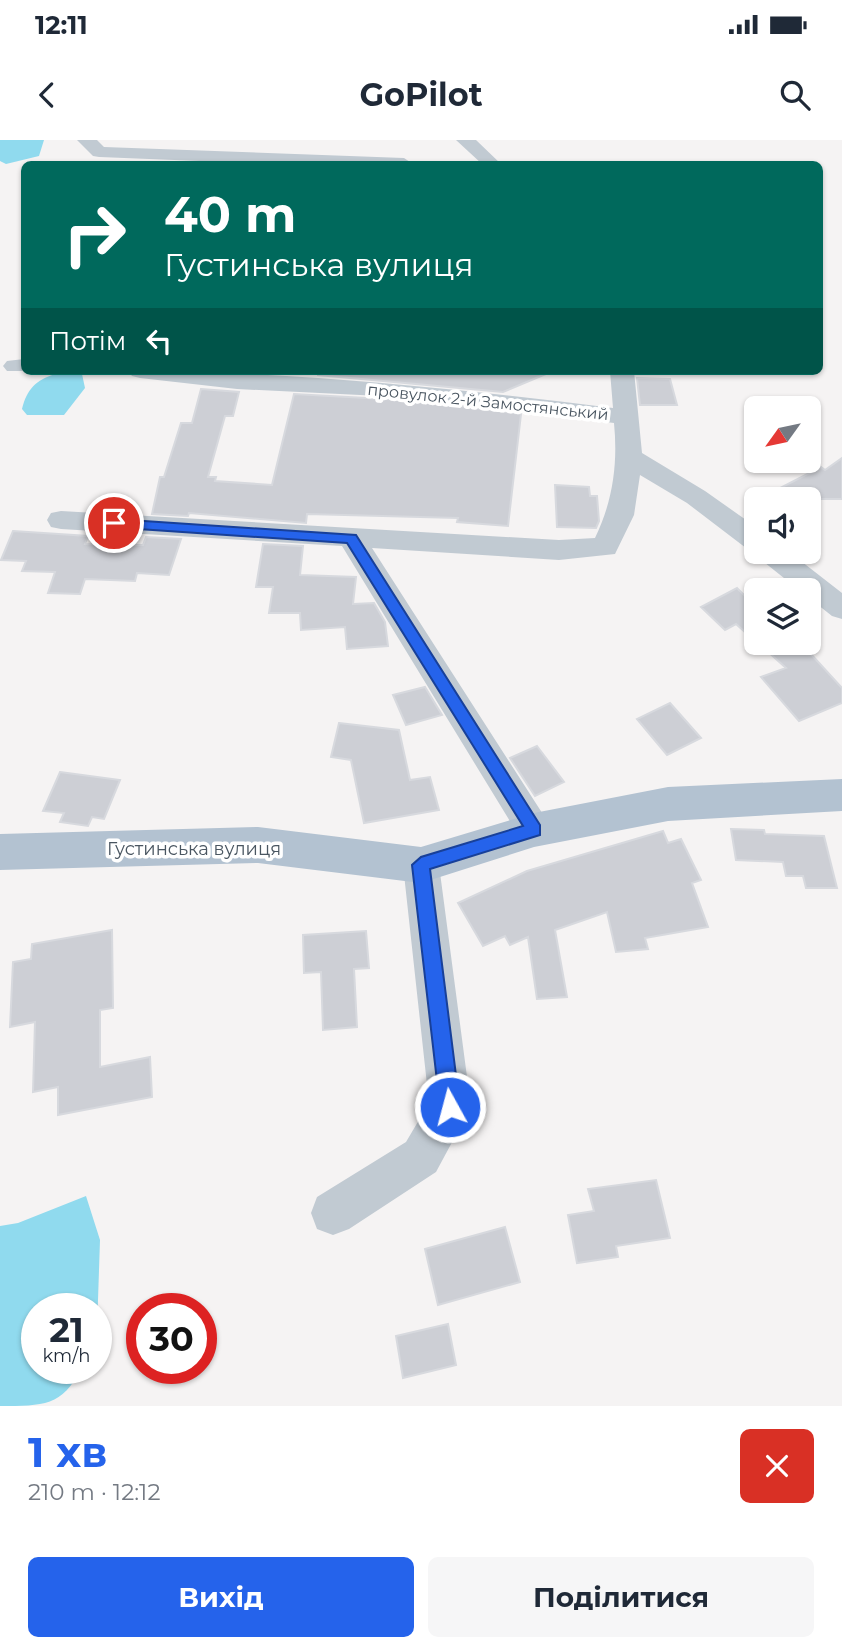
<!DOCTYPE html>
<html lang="uk">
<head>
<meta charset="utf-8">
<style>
	:root { --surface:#fff; --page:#f6f6f7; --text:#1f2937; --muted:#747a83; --accent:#2563eb }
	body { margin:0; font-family:Montserrat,sans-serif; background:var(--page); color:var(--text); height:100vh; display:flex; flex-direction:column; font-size:26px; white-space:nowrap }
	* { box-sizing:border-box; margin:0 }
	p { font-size:23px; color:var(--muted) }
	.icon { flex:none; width:38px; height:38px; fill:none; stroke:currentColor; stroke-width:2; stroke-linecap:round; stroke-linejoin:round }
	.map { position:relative; height:1266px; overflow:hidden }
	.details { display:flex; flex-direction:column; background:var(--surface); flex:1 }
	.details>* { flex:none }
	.guide { position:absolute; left:21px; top:21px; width:802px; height:214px; border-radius:10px; box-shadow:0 2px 5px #0004; background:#00695c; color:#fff; overflow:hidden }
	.needle { width:46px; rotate:237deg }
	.buttons { position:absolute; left:744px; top:256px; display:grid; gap:14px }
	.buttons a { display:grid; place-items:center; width:77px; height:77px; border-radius:10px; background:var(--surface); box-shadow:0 2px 5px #0004; font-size:35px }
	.speed { position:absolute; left:21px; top:1153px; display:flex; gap:14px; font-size:35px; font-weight:700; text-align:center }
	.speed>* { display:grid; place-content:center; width:91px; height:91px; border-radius:50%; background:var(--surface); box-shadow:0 2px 5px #0004; line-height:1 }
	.speed small { font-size:18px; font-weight:400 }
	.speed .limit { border:10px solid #d22; background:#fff; color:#111 }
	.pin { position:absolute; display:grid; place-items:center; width:60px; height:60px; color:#fff; margin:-30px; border:4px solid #fff; border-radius:50%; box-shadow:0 2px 7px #0007 }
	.me { position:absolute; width:77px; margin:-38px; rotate:353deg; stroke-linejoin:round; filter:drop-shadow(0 0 5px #0008) }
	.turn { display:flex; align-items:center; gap:24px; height:147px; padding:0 28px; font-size:32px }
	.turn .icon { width:91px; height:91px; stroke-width:2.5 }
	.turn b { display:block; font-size:49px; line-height:60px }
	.then { display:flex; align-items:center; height:66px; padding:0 28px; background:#0003; gap:14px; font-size:26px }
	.round { display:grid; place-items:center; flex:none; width:74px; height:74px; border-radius:10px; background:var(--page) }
	.summary { display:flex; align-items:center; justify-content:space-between; height:119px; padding:0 28px }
	h1 { font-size:42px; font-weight:700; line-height:52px; color:var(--accent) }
	.primary-button { display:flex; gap:14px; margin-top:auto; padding:14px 28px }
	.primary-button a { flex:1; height:80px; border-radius:10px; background:var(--accent); color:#fff; font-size:28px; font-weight:700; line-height:80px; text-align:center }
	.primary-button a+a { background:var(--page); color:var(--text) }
	.status { display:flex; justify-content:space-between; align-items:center; height:49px; padding:0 35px; background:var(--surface); direction:ltr }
	.status svg { height:19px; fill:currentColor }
	header { display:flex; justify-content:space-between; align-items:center; height:91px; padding:0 28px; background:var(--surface); font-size:32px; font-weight:700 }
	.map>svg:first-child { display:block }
	.water { fill:#90daee }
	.building { fill:#cdcfd5; stroke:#d7d9de; stroke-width:2 }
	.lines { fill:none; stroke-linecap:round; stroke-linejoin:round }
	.minor { fill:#c1cad2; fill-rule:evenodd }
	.major { fill:#b3c2d1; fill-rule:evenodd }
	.route { fill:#2563eb; stroke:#184099; stroke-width:2 }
	.labels { text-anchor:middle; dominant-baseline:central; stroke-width:7; stroke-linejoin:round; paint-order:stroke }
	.far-street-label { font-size:16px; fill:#4a5661; stroke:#fff }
	.street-label { font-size:18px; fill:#4a5661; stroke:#fff }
</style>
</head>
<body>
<div class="status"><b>12:11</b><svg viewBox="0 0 49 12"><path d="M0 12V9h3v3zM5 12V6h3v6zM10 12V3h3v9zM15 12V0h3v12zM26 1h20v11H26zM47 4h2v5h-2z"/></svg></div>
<header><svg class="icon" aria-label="back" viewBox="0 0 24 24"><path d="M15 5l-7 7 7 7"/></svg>GoPilot<svg class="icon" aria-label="search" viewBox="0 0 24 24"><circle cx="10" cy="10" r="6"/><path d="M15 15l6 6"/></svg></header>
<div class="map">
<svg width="842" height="1266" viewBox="0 0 842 1266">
	<rect width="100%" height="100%" fill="#f5f3f3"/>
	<path class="water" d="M0,0h44l-5,16 -33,8 -6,-3z
		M55,234h27l3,14 -21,27h-37l-5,-6c5,-20 14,-29 33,-35z
		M86,1056l14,44 -3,90 -1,-21h-59v59l44,1c-19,37 -37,37 -81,37v-180l18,-3z"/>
	<path class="building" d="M318,231h235l-50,21 -185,-17z
		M637,238l33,1 7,26h-37z
		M201,249l38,3 -6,24h-8l-17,61h8l-1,4 57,4 22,-91 127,7 100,13 -13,112 -51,-4 1,-4 -151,-4 -1,9 -117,-10 -1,3 -36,-2 8,-37h4l17,-54h11z
		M842,318v41h-83l62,-32 4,3z
		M555,345l34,2 1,9h7l2,25 -3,7 -39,-1z
		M13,391l75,5 -3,8 58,1 3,-8 35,2 -12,36 -32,-2 -2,8 -50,-2 -5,15 -32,-1 7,-21 -33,-1 4,-10 -25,-1z
		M263,404l40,2 -3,29 56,2 -3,27 21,-1 11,19 3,24 -41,3 -2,-22 -44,3 -1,-17h-31l4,-26h-17z
		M756,447v55l-20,-18 -11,6 -24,-23 36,-19 7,7z
		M757,502h43l42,46v15l-43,18 -38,-44 25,-9z
		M425,547l17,28 -36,10 -13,-30z
		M670,563l31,35 -34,17 -30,-36z
		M339,583l60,7 11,50 20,-3 9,33 -75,13 -13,-63 -20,-3z
		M537,606l27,36 -29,14 -25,-38z
		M60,632l60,8 -16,39 -12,-2 -4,9 -28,-4 4,-9 -21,-2z
		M731,689l33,1 1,4 59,2 13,52h-31l-3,-12h-17l-3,-14 -47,-2z
		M663,691l5,12 13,-4 20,41 -9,3 16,44 -63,11 3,11 -32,3 -9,-40 -52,18 12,67 -30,2 -9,-62 -18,8 -5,-9 -22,10 -25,-43 69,-32z
		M112,790l1,78 -13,2v57l50,-10 2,40 -94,18v-28l-25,5 2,-70 -25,5 3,-65 18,-3 1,-15z
		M366,791l3,37 -15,1 3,58 -34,3 -2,-58 -17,1 -1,-38z
		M656,1040l14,58 -54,8 2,11 -41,6 -9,-48 26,-4 -6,-22z
		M505,1087l15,55 -82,23 -13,-56z
		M448,1184l8,41 -53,13 -7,-42z"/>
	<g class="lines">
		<path class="minor" d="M77,0h20l7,7 300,11 9,6h-137l-177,-7 -6,-1z
			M456,0h20l25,24h-19z
			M24,219v12h8h-25l-4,-5 4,-5z
			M128,231c163,0 324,17 485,37l-3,-37h24l8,82 63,38 51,36v24h32l54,42v26l-10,-3 -24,-19v-7h-9l-40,-32 -4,-8 -9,-2 -59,-45 -47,-28 -6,40 -19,39 -56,6 -187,-12 174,271 5,11 -5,11 -12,4 -12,-4 -180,-295 -281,-17 -10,-2 -4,-7 4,-7 10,-2 498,29 36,-2c18,-37 23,-75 19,-115l-193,-25 -184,-9 -97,-11 -8,-2z
			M421,709l13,5 5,11 32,242 -35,65 -87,57 -16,6 -16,-6 -6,-16 6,-16 89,-55 23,-39 -26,-238 5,-11z"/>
		<path class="major" d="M842,639v32l-174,10 -134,26 -113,36 -163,-20 -258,7v-36l258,-7 163,20 113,-34 134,-26z"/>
	</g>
	<path class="route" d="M114,379l242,16 184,290v10l-110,34 30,238 -3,7 -7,3 -7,-3 -3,-7 -28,-242 9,-8 102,-31 -176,-283 -238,-16 -2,-4z"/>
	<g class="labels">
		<g class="far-street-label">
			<text transform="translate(488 262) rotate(6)">провулок 2-й Замостянський</text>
		</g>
		<g class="street-label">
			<text x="194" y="709">Густинська вулиця</text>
		</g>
	</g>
</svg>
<div class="buttons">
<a><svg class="needle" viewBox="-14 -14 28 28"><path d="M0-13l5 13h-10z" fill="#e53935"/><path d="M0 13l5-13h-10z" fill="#747a83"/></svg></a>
<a><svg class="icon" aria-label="sound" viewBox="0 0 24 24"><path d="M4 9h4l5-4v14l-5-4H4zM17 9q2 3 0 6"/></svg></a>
<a><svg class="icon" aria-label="layers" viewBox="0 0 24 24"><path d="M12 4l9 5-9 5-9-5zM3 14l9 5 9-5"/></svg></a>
</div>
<div class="speed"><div>21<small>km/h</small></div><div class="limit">30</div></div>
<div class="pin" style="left:114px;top:383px;background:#d93025"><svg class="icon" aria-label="arrive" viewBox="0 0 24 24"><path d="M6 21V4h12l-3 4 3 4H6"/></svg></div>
<svg class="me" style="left:450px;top:967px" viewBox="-20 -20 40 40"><circle r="17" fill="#2563eb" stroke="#fff" stroke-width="3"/><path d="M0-11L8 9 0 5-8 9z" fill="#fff"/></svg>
<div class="guide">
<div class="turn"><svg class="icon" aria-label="right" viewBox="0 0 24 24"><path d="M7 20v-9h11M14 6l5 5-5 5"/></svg><div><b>40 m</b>Густинська вулиця</div></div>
<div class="then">Потім<svg class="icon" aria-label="left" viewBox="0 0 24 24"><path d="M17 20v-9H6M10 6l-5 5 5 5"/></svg></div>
</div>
</div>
<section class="details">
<div class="summary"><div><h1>1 хв</h1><p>210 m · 12:12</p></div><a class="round" style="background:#d93025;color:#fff"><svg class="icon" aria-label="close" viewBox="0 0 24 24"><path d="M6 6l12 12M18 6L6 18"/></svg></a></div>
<div class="primary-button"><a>Вихід</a><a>Поділитися</a></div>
</section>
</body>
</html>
